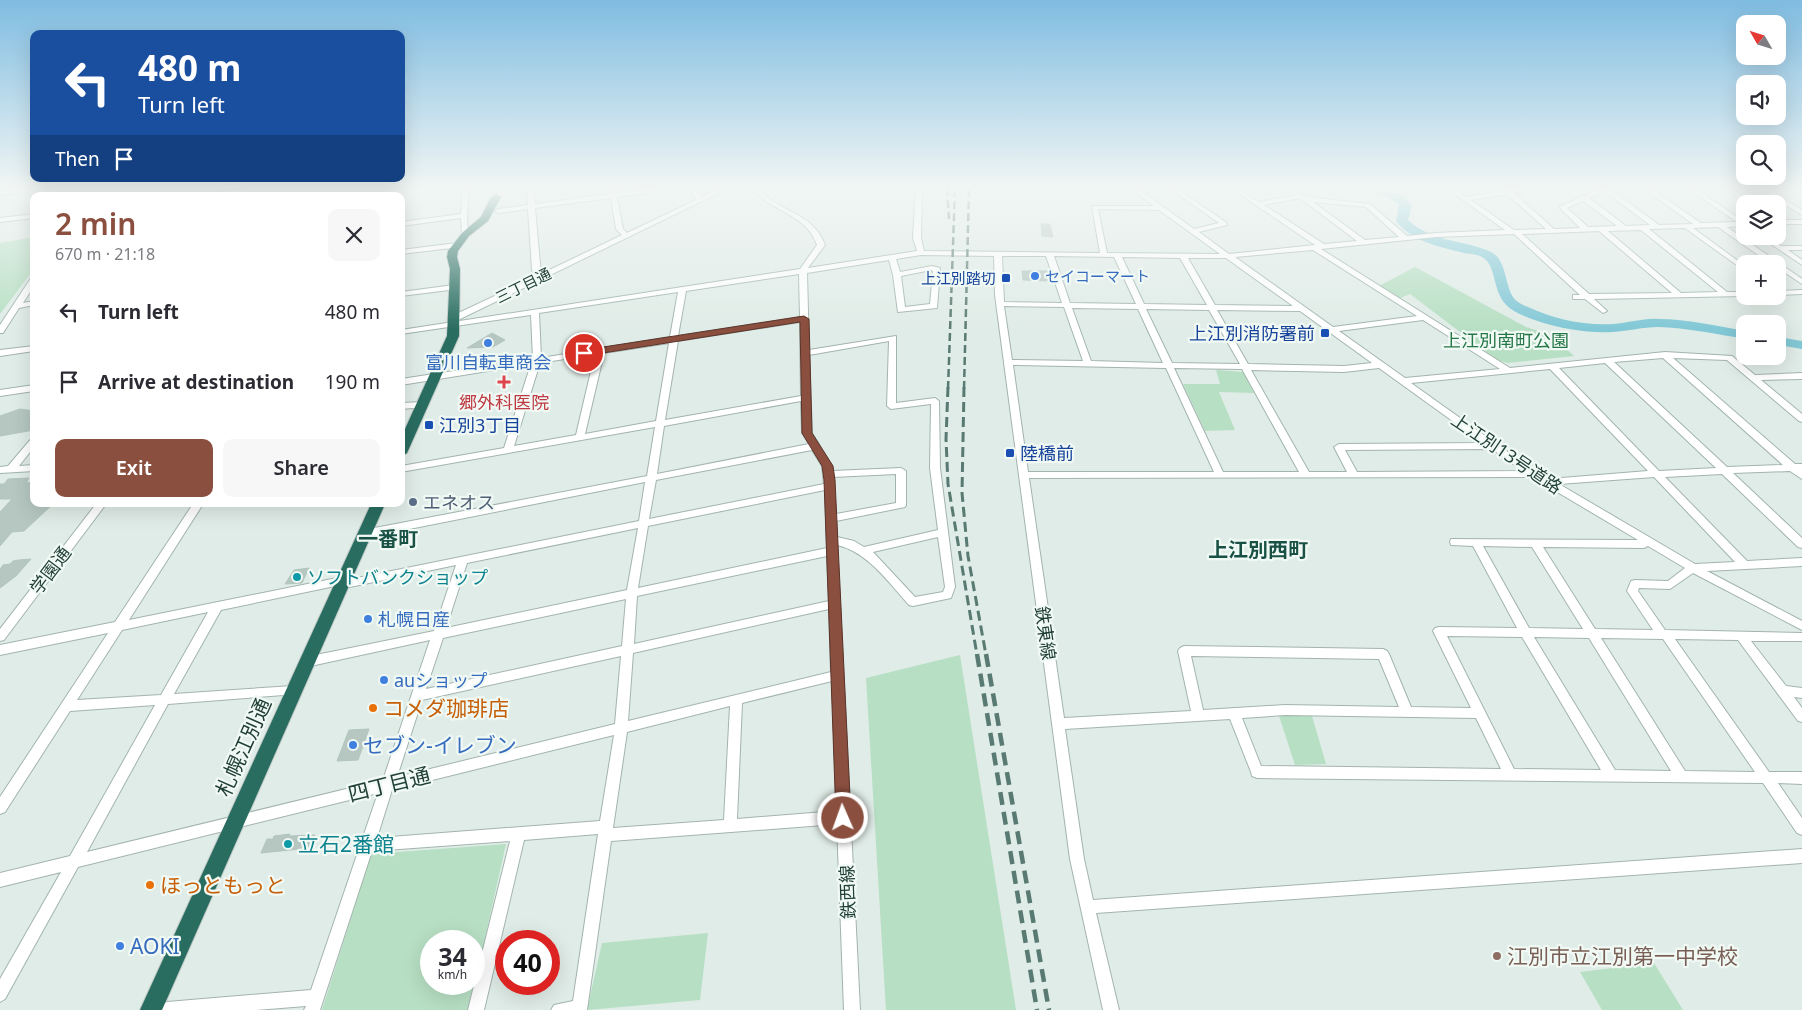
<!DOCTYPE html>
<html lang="en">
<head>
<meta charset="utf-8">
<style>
	:root { --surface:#fff; --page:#f7f7f7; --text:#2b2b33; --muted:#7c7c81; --accent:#8a4f3f }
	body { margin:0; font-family:"Noto Sans","Noto Sans JP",sans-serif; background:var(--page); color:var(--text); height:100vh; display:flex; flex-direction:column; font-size:19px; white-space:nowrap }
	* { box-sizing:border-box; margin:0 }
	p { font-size:16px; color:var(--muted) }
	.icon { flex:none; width:28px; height:28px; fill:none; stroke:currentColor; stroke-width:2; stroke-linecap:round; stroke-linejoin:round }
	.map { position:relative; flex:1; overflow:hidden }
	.panel { position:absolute; left:30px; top:192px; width:375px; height:315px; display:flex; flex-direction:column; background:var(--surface); border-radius:10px; box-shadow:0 5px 20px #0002 }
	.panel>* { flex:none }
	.hud { position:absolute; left:30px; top:30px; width:375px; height:152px; border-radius:10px; box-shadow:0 5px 20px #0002; background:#1a4fa0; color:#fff; overflow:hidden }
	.needle { width:32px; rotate:309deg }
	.fabs { position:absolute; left:1736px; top:15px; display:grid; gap:10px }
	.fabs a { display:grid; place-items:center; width:50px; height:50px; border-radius:10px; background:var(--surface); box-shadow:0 5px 20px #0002; font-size:25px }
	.speed { position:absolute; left:420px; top:930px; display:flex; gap:10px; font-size:25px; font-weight:700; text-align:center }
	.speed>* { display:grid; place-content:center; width:65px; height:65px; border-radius:50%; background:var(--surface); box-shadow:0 5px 20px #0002; line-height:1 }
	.speed small { font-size:12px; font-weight:400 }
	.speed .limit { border:8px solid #d22; background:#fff; color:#111 }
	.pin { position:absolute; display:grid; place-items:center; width:42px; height:42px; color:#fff; margin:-21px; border:2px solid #fff; border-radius:50%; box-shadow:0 1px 5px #0007 }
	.me { position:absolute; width:55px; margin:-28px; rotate:358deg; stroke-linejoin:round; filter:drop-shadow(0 0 4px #0008) }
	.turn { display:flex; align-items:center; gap:18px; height:105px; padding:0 25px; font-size:22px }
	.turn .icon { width:65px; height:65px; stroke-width:2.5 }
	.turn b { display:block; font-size:35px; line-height:42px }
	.then { display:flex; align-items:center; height:48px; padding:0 25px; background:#0003; gap:10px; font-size:19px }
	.round { display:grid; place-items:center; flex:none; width:52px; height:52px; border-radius:10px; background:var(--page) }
	.head { display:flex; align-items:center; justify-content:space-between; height:85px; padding:0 25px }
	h1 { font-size:30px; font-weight:600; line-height:38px; color:var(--accent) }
	.cta { display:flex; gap:10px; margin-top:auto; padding:10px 25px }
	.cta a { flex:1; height:58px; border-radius:10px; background:var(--accent); color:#fff; font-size:20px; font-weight:600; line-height:58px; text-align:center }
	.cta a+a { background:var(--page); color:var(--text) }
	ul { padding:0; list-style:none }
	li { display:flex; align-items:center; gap:15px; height:70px; padding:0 25px }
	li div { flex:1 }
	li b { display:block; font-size:19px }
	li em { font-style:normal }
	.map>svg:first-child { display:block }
	.green { fill:#b7dfc3; fill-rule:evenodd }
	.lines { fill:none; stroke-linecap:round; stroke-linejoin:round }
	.river { fill:#83c8d6; fill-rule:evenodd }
	.building { fill:#b5c7c0; stroke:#b2c6be }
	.minor-casing { stroke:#a2b4ae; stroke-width:2 }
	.highway-casing { stroke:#c0c9c7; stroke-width:2 }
	.minor { fill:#fff; fill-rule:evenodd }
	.highway { fill:#296d60; fill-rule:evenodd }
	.rail-far2 { stroke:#597a72; stroke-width:2.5; stroke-dasharray:8 4; stroke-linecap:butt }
	.rail-far1 { stroke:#597a72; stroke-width:3; stroke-dasharray:10 5; stroke-linecap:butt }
	.rail { stroke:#597a72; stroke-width:4.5; stroke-dasharray:13 7; stroke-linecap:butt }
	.route { fill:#8a4f3f; stroke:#5a3329 }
	.shop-dot { fill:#3f7fe0; stroke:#f1f9f5; stroke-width:2 }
	.transit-dot { fill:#1a4fb4; stroke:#f1f9f5; stroke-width:2 }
	.health-dot { fill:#e0444e; stroke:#f1f9f5; stroke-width:2 }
	.service-dot { fill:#5c6f8a; stroke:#f1f9f5; stroke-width:2 }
	.culture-dot { fill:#0f9aa8; stroke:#f1f9f5; stroke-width:2 }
	.food-dot { fill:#e8710a; stroke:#f1f9f5; stroke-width:2 }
	.education-dot { fill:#8d6e63; stroke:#f1f9f5; stroke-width:2 }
	.labels { text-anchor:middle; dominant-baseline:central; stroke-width:4.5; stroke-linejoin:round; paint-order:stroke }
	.far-shop-label { font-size:15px; fill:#366cbe; stroke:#f1f9f5; text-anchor:start }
	.far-transit-label { font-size:15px; fill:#164399; stroke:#f1f9f5; text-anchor:end }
	.far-street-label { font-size:15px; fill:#1f3e36; stroke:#f1f9f5 }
	.transit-label { font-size:18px; fill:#164399; stroke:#f1f9f5; text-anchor:start }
	.park-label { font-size:18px; fill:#267848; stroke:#f1f9f5 }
	.shop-label { font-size:18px; fill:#366cbe; stroke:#f1f9f5; text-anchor:start }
	.health-label { font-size:18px; fill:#be3a42; stroke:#f1f9f5 }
	.street-label { font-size:18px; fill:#1f3e36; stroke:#f1f9f5 }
	.service-label { font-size:18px; fill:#4e5e75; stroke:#f1f9f5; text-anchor:start }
	.culture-label { font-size:18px; fill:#0d838f; stroke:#f1f9f5; text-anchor:start }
	.quarter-label { font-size:20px; font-weight:bold; fill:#195245; stroke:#f1f9f5 }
	.near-food-label { font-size:21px; fill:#c56008; stroke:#f1f9f5; text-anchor:start }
	.near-shop-label { font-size:21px; fill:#366cbe; stroke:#f1f9f5; text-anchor:start }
	.near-street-label { font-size:21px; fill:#1f3e36; stroke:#f1f9f5 }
	.near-culture-label { font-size:21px; fill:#0d838f; stroke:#f1f9f5; text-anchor:start }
	.near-education-label { font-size:21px; fill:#785e54; stroke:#f1f9f5; text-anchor:start }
</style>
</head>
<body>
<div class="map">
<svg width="1802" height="1010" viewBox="0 0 1802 1010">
	<rect width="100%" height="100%" fill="#e0ece7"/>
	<path class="green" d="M34,237v32l-34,45v-71z
		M1415,267l111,60 25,8 23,21 -66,7 -11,-3 -87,-66 -12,5 -19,-13z
		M1216,370l28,2 10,21 -35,-1 16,38 -30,1 -22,-47h37z
		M960,655l56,355h-130l-20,-332z
		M1279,716h33l14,48 -31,1z
		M506,844l-37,166h-147l49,-156zM431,941h43v43h-43z
		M708,933l-8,67 -113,10 15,-67z
		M1654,963l29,47h-81l-22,-38z"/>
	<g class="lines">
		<path class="river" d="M1368,188c18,-1 33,2 44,18l-4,14c25,23 53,19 81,31 18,7 15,32 24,46 3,5 10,8 15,10 26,12 57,19 85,17 16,-1 30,-6 46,-5 28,0 58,7 86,12v8c-28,-5 -58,-11 -87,-12 -15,0 -30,4 -45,5 -29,2 -74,-7 -99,-21 -25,-15 -14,-43 -32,-54 -5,-3 -13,-3 -18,-4 -24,-6 -53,-12 -68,-32l3,-16 -11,-8 -18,-7z
			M1778,337l24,4v8l-24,-4z"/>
	</g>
	<path class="building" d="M1041,224h9l3,13 -11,-1z
		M1022,271h26l1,10 -26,-1z
		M492,333l13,7 -12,7 -26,1z
		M20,409l14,2v19l-34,6v-20z
		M29,478l-3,5 8,-1v22h19l-29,27 -12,1 -12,14v-34l12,-13h-12v-15h4l4,-5z
		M31,559l-15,17 -16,12v-19l3,-4 7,-1 3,-3 6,-1z
		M309,568l-7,15 -17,1 9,-14z
		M369,729l-11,31 -21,1 12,-31z
		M290,834l-1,2 26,-1 -5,13 -49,5 6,-14h6l1,-3z"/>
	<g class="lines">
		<g class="minor-casing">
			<path id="minor" d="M27,188h18l-3,2 -42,5v-4z
				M91,188h6l-6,8h-6z
				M251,188h18l-3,2 -52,6h-18l3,-2z
				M322,188h6l-2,8h-6z
				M463,188h6l-2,28 1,19 -6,-1 -1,-16 -60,8v-4l60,-8z
				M527,188h6l2,16 75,-10 -1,-6h6l1,5 39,-5h17l-3,2 -52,7 6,32 4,4 69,-33 -6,-12h6l5,9 20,-9h8l-271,132h-6v-4l83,-39 -3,-7 -4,-61 -30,4 -3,-2 3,-2 30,-4zM611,198l5,31 6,6 -81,39 -6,-66z
				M751,188c10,0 15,8 23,14 21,13 42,18 51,43l-17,23 109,-17 -4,-13 3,-50h6l-1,50 3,13 176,2 -8,-47h62l-24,-18h7l57,41 25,-6 -50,-35h7l51,35v2l-28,7 30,22 86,-9 -80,-54v-2l2,-1 22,14 42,-8 6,3 63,7 37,32 29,-3 69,-3 -59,-42h7l13,9 37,-6 1,-2 2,-1 4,2 28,-2 -3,2 -21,3 40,36 26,-1 -21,-21 42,-19h9v1l49,36 34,-1 -50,-36h7l51,35 36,-1 -50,-34h7l51,34v4l-18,1 75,52v5l-24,-16v-4h-7l-53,-37 -25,1 52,38v5l-60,-43 -36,1 78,63h18v4l-151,3 13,12 -4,2 -18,-14h-12v-4h7l-66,-61 -78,3 -115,12 189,119 155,-16 67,4 23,19 47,-2v6l-41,1 41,34v8l-3,-1 -72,-61 -54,-2 122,106h7v15l-12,-8 -57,2 69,65v10l-4,-1 -76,-73 -57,3 82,84 55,-3v8l-95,5 95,50v9l-109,-57 -23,16 -31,-1 -1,3 27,39 137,3v8h-51l35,45 16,2v10l-8,-1 8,11v14l-4,-1 -60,-81 -63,-1 94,133h33v12l-24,-1 24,35v17l-5,-2 -34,-50 -506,-5 -5,-2 -1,-4 -21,-53 -165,10 19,130 9,41 709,-51v14l-706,50 23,97h-16l-33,-151 -75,-564 -1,-39 -73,-1 -25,4 4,13 32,-6 8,2 -3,40 -39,4 -5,-37 -4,-15 -82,13 2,77 87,-14v67l39,-5 4,3 1,67 15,119 -4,11 -38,8 -4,-1c-21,-23 -41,-53 -72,-60l23,465h-16l-7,-186 -226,17 -24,169h-36l3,-5 19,-4 25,-167 -74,6 -40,170h-16l42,-169 -138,10 -52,159h-16l2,-4 -50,4h-97l3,-5 5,-3 144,-12 67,-197 -300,74 -73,132 -5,3v-23l61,-107 -61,15v-14l70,-17 85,-151 -85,6 -65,101 -5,2v-17l108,-164 -108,22v-10l115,-23 78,-118h10l-74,116 213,-43 5,3 292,-59 6,-39 -281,56 -4,-1 -1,-3 5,-4 283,-54 8,-49 -254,45v-6l103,-18 27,-84 -130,21v-6l132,-20 -2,-44 -130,19v-4l399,-61 17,-24c-10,-31 -47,-34 -66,-57zM1604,191l46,34 -24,1 -37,-28zM1507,194l39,35 -32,1 -43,-30zM1300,198l57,43 -33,3 -60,-39zM1583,201l34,25 -29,1 -21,-19zM1313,202l53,5 33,30 -34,3zM1098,209l61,1 61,44 -113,-1zM1641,230l77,62 -37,1 -73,-62zM1599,231l73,62 -83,1 -67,-60zM1313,250l104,66 -84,11 -98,-70zM1002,256h44l16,47 -58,-1zM1054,256l60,1 22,47 -66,-1zM1122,257l58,1 27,47 -63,-1zM1188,258h38l67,48 -78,-1zM931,270l2,1 -3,33 -25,3 -4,-31zM799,274l1,43 -122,19 8,-45zM678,292l-8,45 -129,21 -2,-45zM1004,306l60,1 19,54 -71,-1zM1072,308l66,1 25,54 -72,-2zM1146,309l63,1 31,54 -68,-1zM1217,310l83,1 72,52 -28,3 -96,-2zM1423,320l77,49 -95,9 -66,-47zM800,322l1,74 -136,24 13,-79zM889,341l-2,65 4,3 40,-5 -1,64 8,62 -74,17 -10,-6 -17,-4 -1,-16 69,-14 1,-2v-34l-5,-3 -69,3v-5l-20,-33 -3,-78zM669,343l-13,78 -71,13 19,-81zM595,354l-19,81 -62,11 26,-83zM1663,358l120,107 -56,2 -113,-105zM1605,363l111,105 -57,3 -100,-103zM1013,365l153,3 48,104h-186zM1174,368l68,1 57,103h-76zM1379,368l104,75 -144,1 -5,3 13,25h-38l-58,-102 93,2zM1550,369l98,102 -99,8 -16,-9 -122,-87zM801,401l1,32 7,11 -152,30 7,-48zM1492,449l31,22 -166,1 -12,-22zM812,450l10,16 2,18 -175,35 7,-39zM896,474v29l-60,11 -3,-37zM1532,477l106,63 -187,-1 -1,3 1,3 22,1 44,82 -78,-1 -4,1 -2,3 38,77 -60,-1 -22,-53 -2,-3 -4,-2 -199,-3 -4,2 -2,3 13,60 -127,7 -35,-240zM1654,477l81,85 -40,2 -136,-80zM825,490l2,58 -189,40 10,-62zM638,528l-11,62 -181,38 21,-65zM938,537l7,50 -2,5 -28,5 -42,-45zM1483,546l49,1 51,82 -54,-1zM1648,546l37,22 -17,13 -33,-1 -4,1 -4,10 26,39 -58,-1 -52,-82 101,1zM827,556l2,45 -195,43 3,-48zM456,565l-22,66 -128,26 -4,2 -2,3 2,3 4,2 124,-27 -47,140 -296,72 81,-148 129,-10 2,-3 -2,-3 -4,-2 -119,8 47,-84 114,-24 5,3zM626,599l-4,47 -196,43 17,-51zM829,609l2,63 -203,49 5,-68zM208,612l-47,83 -84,5 45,-70zM1447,636l75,1 79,133 -87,-1zM1534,637l55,1 82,133 -56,-1zM1601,638l62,1 92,133 -70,-1zM621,656l-6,68 -218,53 25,-77zM1191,656l188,3 20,48 -114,-2 -82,5zM832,681l5,130 -100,8 5,-116zM730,706l-6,114 -111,8 14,-96zM1285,715l191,3 25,51 -240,-3 -19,-48zM614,735l-14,86 -223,17 15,-48z
				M1723,188h7l13,8h28l-11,-8h7l35,22v5l-25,-15h-35z
				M34,214v4l-34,4v-4z
				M1778,220h24v4h-24z
				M1759,236h8l14,10h21v4h-14l14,10v5z
				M457,243h3v4l-59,7v-4z
				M31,278h3v8l-11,17 11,-2v4l-15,3 -16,25h-3v-8z
				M454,285l4,2 -1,2 -56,7v-4z
				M1802,290v4l-24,1v-4z
				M34,346v5l-34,5v-6z
				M34,385v6l-34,5v-6z
				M422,402l4,3 -1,2 -24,2v-6z
				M34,438v9l-15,19 15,-1v6l-34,2v-6l8,-1 23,-27z
				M96,504h10l-102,136 -4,1v-12z"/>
		</g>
		<g class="highway-casing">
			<path id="highway" d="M496,194l5,3 -13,24 -19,15 -11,15 -1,6 3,12 -1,67 -52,117 -6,4v-19l46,-102 3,-67 -3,-12 1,-6 15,-19 18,-15 10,-20z
				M371,504h14l-223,506h-22z"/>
		</g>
		<use href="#minor" class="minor"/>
		<use href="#highway" class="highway"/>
		<path class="rail-far2" d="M947,188l2,31
			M948,389l7,-201
			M964,389l5,-201"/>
		<path class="rail-far1" d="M948,387l-2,52 2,45 29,171
			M964,387l-2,106 6,63 18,99"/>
		<path class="rail" d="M977,654l60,356
			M986,654l63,356"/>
	</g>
	<linearGradient id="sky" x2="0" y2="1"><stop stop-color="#7fbce1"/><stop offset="0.57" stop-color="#f1f6f4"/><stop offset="1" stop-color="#f1f6f4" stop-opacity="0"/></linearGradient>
	<rect width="1802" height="329" fill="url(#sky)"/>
	<path class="route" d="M804,316l5,3 3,114 21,33 2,14 16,338 -2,4 -6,2 -5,-2 -2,-4 -12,-338 -2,-14 -20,-33 -2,-111 -216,34 -5,-3 5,-3z"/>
	<g class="shop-dot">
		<circle cx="1035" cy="276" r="5"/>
		<circle cx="488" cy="343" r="5"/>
		<circle cx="368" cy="619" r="5"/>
		<circle cx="384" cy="680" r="5"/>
		<circle cx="353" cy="745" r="5"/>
		<circle cx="120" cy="946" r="5"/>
	</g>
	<g class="transit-dot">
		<rect x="1001" y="273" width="10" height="10" rx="2.5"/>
		<rect x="1320" y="328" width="10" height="10" rx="2.5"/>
		<rect x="424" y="420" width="10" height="10" rx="2.5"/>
		<rect x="1005" y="448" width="10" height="10" rx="2.5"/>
	</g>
	<path class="health-dot" d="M501.5 374.5h5v5h5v5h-5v5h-5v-5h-5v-5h5z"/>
	<circle class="service-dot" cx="413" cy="502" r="5"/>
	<g class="culture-dot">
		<circle cx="297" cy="577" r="5"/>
		<circle cx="288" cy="844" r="5"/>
	</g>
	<g class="food-dot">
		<circle cx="373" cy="708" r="5"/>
		<circle cx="150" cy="885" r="5"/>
	</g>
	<circle class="education-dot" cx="1497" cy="956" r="5"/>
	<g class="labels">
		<g class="far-shop-label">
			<text x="1045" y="276">セイコーマート</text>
		</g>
		<g class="far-transit-label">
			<text x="996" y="278">上江別踏切</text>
		</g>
		<g class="far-street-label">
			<text transform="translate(523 285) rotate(-26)">三丁目通</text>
		</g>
		<g class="transit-label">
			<text x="1315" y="333" text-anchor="end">上江別消防署前</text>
			<text x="439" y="425">江別3丁目</text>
			<text x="1020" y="453">陸橋前</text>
		</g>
		<g class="park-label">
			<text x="1506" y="340">上江別南町公園</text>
		</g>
		<g class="shop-label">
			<text x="488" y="362" text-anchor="middle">富川自転車商会</text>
			<text x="378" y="619">札幌日産</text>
			<text x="394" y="680">auショップ</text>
		</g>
		<g class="health-label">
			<text x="504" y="402">郷外科医院</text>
		</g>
		<g class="street-label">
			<text transform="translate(1507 453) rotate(34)">上江別13号道路</text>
			<text transform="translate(50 570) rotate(-53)">学園通</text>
			<text transform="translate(1046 633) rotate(82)">鉄東線</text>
			<text transform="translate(847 892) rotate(-92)">鉄西線</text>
		</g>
		<g class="service-label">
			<text x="423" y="502">エネオス</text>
		</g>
		<g class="culture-label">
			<text x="307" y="577">ソフトバンクショップ</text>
		</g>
		<g class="quarter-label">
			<text x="388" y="538">一番町</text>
			<text x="1258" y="549">上江別西町</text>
		</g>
		<g class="near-food-label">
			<text x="383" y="708">コメダ珈琲店</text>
			<text x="160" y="885">ほっともっと</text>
		</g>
		<g class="near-shop-label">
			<text x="363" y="745">セブン-イレブン</text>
			<text x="130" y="946">AOKI</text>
		</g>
		<g class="near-street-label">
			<text transform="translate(243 747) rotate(-66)">札幌江別通</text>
			<text transform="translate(389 784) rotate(-14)">四丁目通</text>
		</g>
		<g class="near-culture-label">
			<text x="298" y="844">立石2番館</text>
		</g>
		<g class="near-education-label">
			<text x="1507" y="956">江別市立江別第一中学校</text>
		</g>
	</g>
</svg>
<div class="fabs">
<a><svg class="needle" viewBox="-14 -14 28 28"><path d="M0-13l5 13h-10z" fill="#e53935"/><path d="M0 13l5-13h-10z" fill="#7c7c81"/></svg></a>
<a><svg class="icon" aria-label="sound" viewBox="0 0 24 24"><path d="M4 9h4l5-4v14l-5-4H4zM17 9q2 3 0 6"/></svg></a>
<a><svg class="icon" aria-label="search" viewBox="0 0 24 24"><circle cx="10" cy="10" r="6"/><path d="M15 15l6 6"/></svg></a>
<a><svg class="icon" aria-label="layers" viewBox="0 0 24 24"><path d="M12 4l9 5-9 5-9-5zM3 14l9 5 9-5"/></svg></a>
<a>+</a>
<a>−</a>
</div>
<div class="speed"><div>34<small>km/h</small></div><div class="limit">40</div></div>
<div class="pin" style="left:584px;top:353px;background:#d93025"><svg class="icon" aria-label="arrive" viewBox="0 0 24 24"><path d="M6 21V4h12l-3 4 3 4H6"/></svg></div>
<svg class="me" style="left:843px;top:818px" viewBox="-20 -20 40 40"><circle r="17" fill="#8a4f3f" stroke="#fff" stroke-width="3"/><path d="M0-11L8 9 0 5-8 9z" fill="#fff"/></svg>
<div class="hud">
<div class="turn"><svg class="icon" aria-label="left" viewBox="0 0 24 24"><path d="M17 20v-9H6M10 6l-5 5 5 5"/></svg><div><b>480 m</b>Turn left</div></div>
<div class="then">Then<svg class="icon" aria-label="arrive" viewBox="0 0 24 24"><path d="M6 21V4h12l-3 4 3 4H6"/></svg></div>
</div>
<section class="panel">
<div class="head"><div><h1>2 min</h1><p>670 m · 21:18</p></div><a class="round"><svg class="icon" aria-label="close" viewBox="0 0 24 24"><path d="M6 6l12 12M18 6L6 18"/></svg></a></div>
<ul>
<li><svg class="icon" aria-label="left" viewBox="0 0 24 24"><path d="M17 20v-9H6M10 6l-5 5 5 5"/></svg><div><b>Turn left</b></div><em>480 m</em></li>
<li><svg class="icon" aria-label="arrive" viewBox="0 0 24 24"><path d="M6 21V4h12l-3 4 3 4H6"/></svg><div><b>Arrive at destination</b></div><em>190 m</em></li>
</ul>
<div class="cta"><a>Exit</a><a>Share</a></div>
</section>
</div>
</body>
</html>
